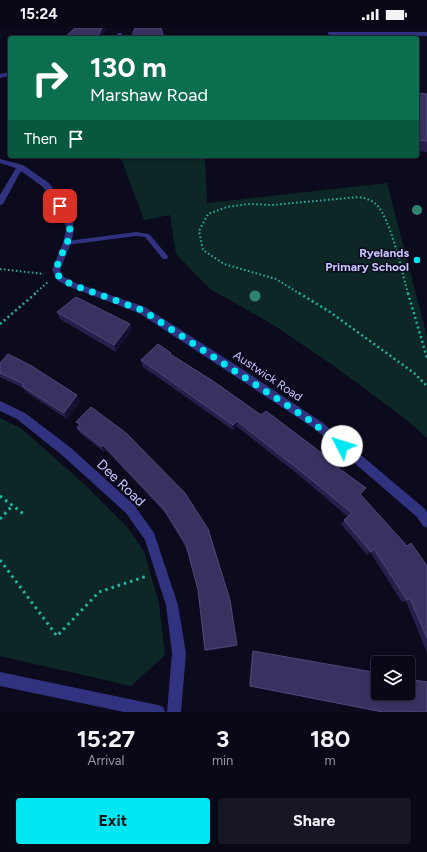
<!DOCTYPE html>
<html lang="en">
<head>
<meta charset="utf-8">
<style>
	:root { --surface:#090816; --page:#171623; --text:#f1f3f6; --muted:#999aa1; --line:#292935; --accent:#00e7f1 }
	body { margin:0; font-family:Figtree,sans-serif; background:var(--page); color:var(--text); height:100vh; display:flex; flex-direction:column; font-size:15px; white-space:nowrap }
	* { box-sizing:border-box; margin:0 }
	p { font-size:13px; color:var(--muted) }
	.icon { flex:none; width:22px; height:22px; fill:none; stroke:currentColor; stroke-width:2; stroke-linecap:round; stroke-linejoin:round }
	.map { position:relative; height:684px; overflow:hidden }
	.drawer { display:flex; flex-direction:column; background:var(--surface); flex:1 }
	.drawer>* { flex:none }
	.top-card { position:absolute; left:8px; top:8px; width:411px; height:122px; border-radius:4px; box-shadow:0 2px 6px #0003,0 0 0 1px var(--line); background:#0b6e4f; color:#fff; overflow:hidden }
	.fabs { position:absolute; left:371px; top:628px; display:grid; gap:8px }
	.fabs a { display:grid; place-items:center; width:44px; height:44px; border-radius:4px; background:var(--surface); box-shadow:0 2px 6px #0003,0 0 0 1px var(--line); font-size:20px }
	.pin { position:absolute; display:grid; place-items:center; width:34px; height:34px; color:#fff; margin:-17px; border-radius:8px; box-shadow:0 2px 6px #0006 }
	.me { position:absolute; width:44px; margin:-22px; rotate:310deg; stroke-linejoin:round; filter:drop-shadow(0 0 3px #0008) }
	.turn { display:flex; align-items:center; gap:14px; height:84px; padding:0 16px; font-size:18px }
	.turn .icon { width:52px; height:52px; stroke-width:2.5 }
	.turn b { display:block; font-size:28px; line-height:34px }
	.then { display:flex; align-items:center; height:38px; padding:0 16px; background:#0003; gap:8px; font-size:15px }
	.eta { display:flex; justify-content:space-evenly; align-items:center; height:68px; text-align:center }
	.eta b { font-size:24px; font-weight:700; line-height:28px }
	.cta { display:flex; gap:8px; margin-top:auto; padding:8px 16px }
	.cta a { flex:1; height:46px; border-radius:4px; background:var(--accent); color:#111; font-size:16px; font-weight:700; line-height:46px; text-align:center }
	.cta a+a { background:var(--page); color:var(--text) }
	.status { display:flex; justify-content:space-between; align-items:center; height:28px; padding:0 20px; background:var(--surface); direction:ltr }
	.status svg { height:11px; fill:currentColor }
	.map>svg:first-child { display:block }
	.green { fill:#0c2725 }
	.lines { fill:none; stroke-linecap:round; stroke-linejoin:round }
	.path-far2 { stroke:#23b6a4; stroke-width:2; stroke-dasharray:1.5 2.5; stroke-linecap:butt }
	.path-far1 { stroke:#23b6a4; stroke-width:2.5; stroke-dasharray:2 3; stroke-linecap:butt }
	.path { stroke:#23b6a4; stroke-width:3; stroke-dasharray:2.5 4; stroke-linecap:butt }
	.service { fill:#313380; fill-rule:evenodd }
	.minor { fill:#313380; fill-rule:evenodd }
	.tree { fill:#2e8471 }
	.wall { fill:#27204c }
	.shaded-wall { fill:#151031 }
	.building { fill:#393260; stroke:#4f4979 }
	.route { stroke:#00e7f1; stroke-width:7; stroke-dasharray:0 12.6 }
	.poi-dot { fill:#00e7f1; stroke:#0c0a1d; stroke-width:1.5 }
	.labels { text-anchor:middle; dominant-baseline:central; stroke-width:3; stroke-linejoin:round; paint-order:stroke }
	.poi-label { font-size:12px; font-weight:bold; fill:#c9c6ff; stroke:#0c0a1d; text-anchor:end }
	.street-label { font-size:12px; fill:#c9c6ff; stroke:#0c0a1d }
	.near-street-label { font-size:14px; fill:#c9c6ff; stroke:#0c0a1d }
</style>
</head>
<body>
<div class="status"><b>15:24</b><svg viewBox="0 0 49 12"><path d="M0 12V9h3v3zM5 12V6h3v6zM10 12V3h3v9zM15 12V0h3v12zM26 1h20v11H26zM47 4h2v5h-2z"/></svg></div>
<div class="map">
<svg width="427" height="684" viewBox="0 0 427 684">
	<rect width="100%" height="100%" fill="#0c0a1d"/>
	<path class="green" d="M81,128h124l2,47 180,-20 40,153v102l-23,-20 -70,-52 -62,-42 -62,-35 -34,-35 -6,-39 -26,5 -23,-62 -39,1z
		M0,390l22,11 61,54 44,44 17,24 15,52 6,52 -34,31 -131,-30z"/>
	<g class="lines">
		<path class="path-far2" d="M0,241l44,5
			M34,266l14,-12
			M300,266l-24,-15 -52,-15 -21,-14 -4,-19 9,-17 19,-7 21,-3 23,1 88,-8c6,1 12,3 17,7 15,15 26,68 32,90"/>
		<path class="path-far1" d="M299,265l31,19 84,61 13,13
			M408,265l19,65
			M0,296l36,-31"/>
		<path class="path" d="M0,468l25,19
			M0,491l12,-13
			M0,532l57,76 42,-44 48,-16"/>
		<path class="service" d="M136,204l13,2 18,21 1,2 -1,2h-4l-18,-22 -9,-1 -69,9 -3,-2 3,-2z"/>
		<path class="minor" d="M328,4h99v4l-97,-1 -2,-1z
			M118,5h4v5h-6z
			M232,7l2,1 1,2h-6z
			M10,44v4l-10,2v-4z
			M0,131l23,6 26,18 23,34 2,13 -3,13 -11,27 4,7 12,6 69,24 97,62 81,54 102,86 2,3v16l-4,-2 -6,-9 -102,-88 -176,-116 -69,-26 -12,-6 -6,-11 11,-27 3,-13 -2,-13 -21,-30 -22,-16 -18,33 -3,1v-10l16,-27 -16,-5z
			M0,373l25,12 46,35 63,57 20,28 24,72 8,48 -5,59h-14l5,-59 -6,-48 -21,-65 -19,-27 -63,-57 -46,-37 -17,-8z
			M0,644l158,33 5,2 2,5h-41l-124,-26z"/>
	</g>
	<g class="tree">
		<circle cx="417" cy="182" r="5"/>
		<circle cx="255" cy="268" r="5.5"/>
	</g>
	<path class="wall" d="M417,65l10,1v58l-10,-1z
		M57,284l73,12 1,7 -15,21 -56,-33z
		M171,325v1l90,61 62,39 -1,2 41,36 -3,3 47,51 20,20v87l-21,-52 -4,1 -32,-50 -3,3 -26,-31 7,-7 -48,-41 -64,-50 -3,4 -90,-63 -2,-7z
		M0,335l80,38 -13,18 -41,-27 -3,-4 -23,-11z
		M76,394l109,71 52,152 -1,1 -31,5 -6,-59 -13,-44 -21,-35 -59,-63 -2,2 -24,-19 -3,-5 2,-2z
		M253,623l129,61 -133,-26 3,-34z"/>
	<path class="shaded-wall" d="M102,0h5l-5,10h-5z
		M130,296l1,7 -15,21 -2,-7z
		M77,367l3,6 -13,18 -3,-6z
		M237,393l-1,5 -3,4v-5z
		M103,417l3,5 -2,2 -2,-5z"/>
	<path class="building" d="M75,0h27l-5,10h-33z
		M135,0h26l3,10h-33z
		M417,65l10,1v47l-10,-1z
		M76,269l54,27 -16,21 -57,-33z
		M158,316l13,9 -1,1 43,27 48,34 5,-4 57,43 -1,2 44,32 -6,6 47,52 4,-3 16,23v72l-17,-40 -3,2 -33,-51 -3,3 -27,-32 8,-7 -50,-41 -65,-51 -4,4 -92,-65z
		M8,326l22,11 47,30 -13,18 -42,-27 2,-2 -24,-11v-10z
		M91,379l35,26 59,60 23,36 22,71 7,45 -32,5 -7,-60 -12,-46 -22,-35 -61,-64 -1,2 -25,-19 3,-4 -4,-2z
		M253,623l125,22v20h30v-14l19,3v30h-44l-133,-26z"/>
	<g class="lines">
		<path class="route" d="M60,178c21,30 3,36 -4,64l1,4 4,5 12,6 69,25 166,109 34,27"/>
	</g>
	<circle class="poi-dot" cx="417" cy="232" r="4"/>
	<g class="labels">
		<g class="poi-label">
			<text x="409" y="225">Ryelands<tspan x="409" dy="14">Primary School</tspan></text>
		</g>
		<g class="street-label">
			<text transform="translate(268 348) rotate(34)">Austwick Road</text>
		</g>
		<g class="near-street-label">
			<text transform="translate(121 455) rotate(44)">Dee Road</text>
		</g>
	</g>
</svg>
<div class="fabs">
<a><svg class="icon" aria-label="layers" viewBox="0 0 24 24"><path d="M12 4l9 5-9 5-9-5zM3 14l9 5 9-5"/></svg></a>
</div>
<div class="pin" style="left:60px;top:178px;background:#d93025"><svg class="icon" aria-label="arrive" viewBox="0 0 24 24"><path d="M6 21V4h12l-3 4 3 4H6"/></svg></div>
<svg class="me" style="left:342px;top:418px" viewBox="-20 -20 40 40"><circle r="19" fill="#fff"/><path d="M0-13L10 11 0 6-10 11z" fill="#00e7f1"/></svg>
<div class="top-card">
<div class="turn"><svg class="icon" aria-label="right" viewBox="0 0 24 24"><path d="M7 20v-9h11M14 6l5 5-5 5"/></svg><div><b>130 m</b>Marshaw Road</div></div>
<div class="then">Then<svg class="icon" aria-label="arrive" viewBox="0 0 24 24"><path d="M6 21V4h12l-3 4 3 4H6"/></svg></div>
</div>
</div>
<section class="drawer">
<div class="eta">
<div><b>15:27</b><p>Arrival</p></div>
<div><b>3</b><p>min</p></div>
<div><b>180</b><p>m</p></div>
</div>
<div class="cta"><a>Exit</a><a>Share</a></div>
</section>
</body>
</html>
